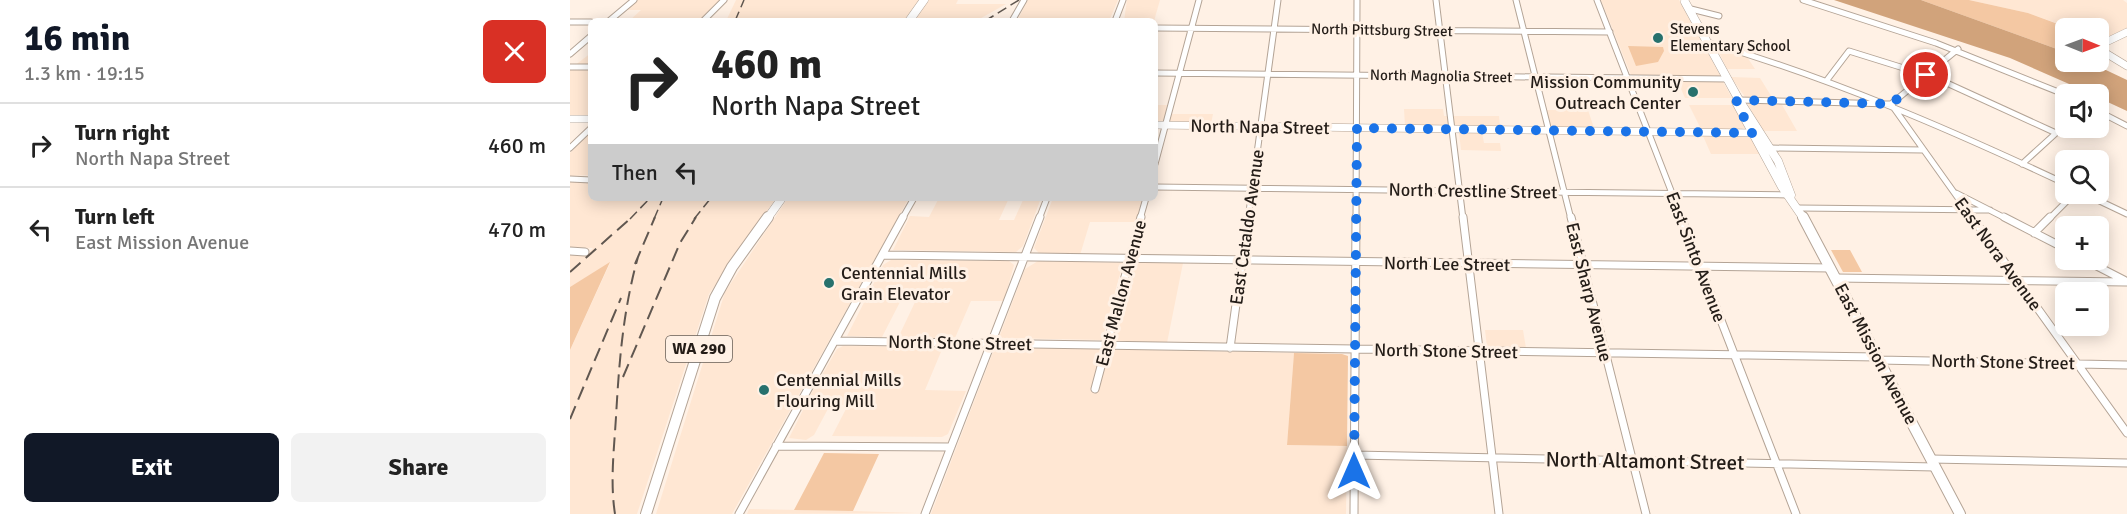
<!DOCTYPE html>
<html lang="en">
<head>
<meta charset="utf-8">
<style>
	:root { --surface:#fff; --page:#f2f2f2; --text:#222; --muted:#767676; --line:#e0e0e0; --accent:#111827 }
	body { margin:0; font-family:Signika,sans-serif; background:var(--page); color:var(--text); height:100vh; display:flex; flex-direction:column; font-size:22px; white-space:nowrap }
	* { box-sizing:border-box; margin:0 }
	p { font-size:20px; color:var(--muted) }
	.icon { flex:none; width:33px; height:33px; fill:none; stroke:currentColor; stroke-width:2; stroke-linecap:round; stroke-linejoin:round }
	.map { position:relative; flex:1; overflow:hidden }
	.side { display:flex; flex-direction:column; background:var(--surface); width:570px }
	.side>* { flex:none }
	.top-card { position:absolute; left:18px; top:18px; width:570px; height:183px; border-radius:9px; box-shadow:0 3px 15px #0003; background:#fff; color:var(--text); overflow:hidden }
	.needle { width:39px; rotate:91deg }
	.controls { position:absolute; left:1485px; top:18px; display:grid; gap:12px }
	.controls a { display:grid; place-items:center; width:54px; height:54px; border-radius:9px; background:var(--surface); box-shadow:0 3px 15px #0003; font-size:30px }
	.pin { position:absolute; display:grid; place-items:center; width:51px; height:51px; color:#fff; margin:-26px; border:3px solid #fff; border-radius:50%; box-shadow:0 2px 6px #0007 }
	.me { position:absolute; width:66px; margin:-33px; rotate:0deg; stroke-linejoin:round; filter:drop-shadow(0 0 4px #0008) }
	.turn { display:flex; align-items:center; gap:21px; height:126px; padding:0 24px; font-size:27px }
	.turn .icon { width:78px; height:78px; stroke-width:2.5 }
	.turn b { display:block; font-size:42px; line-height:51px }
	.then { display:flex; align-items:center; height:57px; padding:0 24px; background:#0003; gap:12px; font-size:22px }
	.round { display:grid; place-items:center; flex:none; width:63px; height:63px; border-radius:9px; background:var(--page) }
	.overview { display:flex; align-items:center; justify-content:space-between; height:102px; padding:0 24px }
	h1 { font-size:36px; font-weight:700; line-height:45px; color:var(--accent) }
	.cta { display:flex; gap:12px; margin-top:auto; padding:12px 24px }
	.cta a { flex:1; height:69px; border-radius:9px; background:var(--accent); color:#fff; font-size:24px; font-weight:700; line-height:69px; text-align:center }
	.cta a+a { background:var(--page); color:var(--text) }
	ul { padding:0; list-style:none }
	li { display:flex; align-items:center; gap:18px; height:84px; padding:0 24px; border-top:2px solid var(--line) }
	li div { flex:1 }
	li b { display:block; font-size:22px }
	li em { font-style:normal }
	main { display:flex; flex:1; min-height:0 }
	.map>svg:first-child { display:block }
	.built { fill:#ffe7d3 }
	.green { fill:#f4c8a3 }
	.water { fill:#d1a37b }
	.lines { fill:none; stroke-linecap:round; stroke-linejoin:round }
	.street-far1-casing { stroke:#b4a496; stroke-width:7 }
	.street-casing { stroke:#b4a496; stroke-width:9 }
	.secondary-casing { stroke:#b4a496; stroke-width:8 }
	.primary-far1-casing { stroke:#b4a496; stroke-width:9 }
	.primary-casing { stroke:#b4a496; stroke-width:12 }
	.street-far1 { stroke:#fff; stroke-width:5 }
	.street { stroke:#fff; stroke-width:7 }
	.secondary { stroke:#fff; stroke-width:7 }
	.primary-far1 { stroke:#fff; stroke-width:8 }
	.primary { stroke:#fff; stroke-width:10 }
	.rail-far1 { stroke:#605750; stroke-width:1.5; stroke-dasharray:10 5; stroke-linecap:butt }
	.rail { stroke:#605750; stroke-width:2; stroke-dasharray:14 7; stroke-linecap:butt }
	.route { stroke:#1a73e8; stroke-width:10; stroke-dasharray:0 18 }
	.poi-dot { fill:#27716d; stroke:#fff1e5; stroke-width:2 }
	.labels { text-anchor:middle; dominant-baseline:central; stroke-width:6; stroke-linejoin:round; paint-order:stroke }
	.far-poi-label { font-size:15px; fill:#241d18; stroke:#fff1e5; text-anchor:start }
	.far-street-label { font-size:15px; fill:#241d18; stroke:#fff1e5 }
	.shield { fill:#fff1e5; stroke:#665d56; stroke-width:1.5 }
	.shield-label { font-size:16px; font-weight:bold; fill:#241d18 }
	.poi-label { font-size:18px; fill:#241d18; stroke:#fff1e5; text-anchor:start }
	.street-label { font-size:18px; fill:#241d18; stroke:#fff1e5 }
	.near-street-label { font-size:21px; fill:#241d18; stroke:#fff1e5 }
</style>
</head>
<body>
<main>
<section class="side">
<div class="overview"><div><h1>16 min</h1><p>1.3 km · 19:15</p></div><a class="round" style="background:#d93025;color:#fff"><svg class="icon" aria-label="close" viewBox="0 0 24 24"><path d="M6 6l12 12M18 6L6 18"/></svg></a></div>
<ul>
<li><svg class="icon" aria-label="right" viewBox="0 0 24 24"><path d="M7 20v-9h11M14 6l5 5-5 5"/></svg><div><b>Turn right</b><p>North Napa Street</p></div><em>460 m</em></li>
<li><svg class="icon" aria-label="left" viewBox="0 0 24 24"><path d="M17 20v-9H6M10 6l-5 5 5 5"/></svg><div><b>Turn left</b><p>East Mission Avenue</p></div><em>470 m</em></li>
</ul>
<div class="cta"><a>Exit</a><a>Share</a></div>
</section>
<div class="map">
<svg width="1557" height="514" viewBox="0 0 1557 514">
	<rect width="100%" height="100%" fill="#fff1e5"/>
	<path class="built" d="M68,0h83l-22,21h-70l12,-11h-14z
		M166,0h183l-15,21h-178z
		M359,0h29l-2,4h50l-30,17h-62z
		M458,0h90l-9,21h-92z
		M557,0h33l-6,21h-30z
		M1031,0h78l42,77 -90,-2z
		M1399,0h154l4,3v25l-28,14 -1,-14h-28l-42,-15z
		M1147,48l30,9 8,12h-28z
		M21,53v63h-21v-47z
		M1161,77l29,1 13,21 -28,-2z
		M1108,82h45l9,16h-47z
		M1179,102l32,1 16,28h-34l-15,-26z
		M585,105h12l-1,9h47l-2,10 -56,-1z
		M1119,105h46l10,22 -5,3 -39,-1z
		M834,109h39l1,7h55l1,11 -95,-1z
		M976,110h42l6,18h-43z
		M21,132v43l-21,1v-23z
		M889,132h23l2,11h16l1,8 -40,-1z
		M1133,136h44l5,4 8,14h-49z
		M0,182h21v16h185l-67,96 -72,220h-67v-164l40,-87 -40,24v-32h16l7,-7 -23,-1z
		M218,198h121l-177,316h-76l69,-222z
		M369,198h70l-10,22h15l10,-22h17l-18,48 -7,6 -123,-2 17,-34 19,1z
		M483,198h89l-6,24h-46l-10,33 -41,-2 -5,-5z
		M321,260l118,1 5,4 -10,36h-33l-16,37h-57l18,-38h-15l-19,37 -35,-1 36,-71z
		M468,261l85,2 -21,77 -100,-2 -2,-3 25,-66z
		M568,262l45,1 -16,80 -48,-1 -6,-4 20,-73z
		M915,330h38l3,18 -39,-1z
		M273,346l100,1 -18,43 41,1 -18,43 -6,3 -110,-1 16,-31h-18l-16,30 -8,5 -17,-2 22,-44 26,-45z
		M433,347l291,6 -7,92 60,1 -1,68h-415l62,-162z
		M179,509l104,2 64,2 -170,1z"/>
	<path class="green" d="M1351,0h48l59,13 38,14 4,1h-4l-1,24z
		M1058,46l35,1 1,4 -6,11 -22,4z
		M1261,250h19l12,22h-19z
		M40,262l-40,88v-63z
		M724,353l48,1 6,2 -1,90 -60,-1z
		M254,453l55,1 -26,57 -59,-1z"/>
	<path class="water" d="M1264,0h87l144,52 1,10h23l38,18v31l-28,-13 -1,-4h-6l-82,-36z"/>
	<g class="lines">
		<g class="street-far1-casing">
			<path id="street-far1" d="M866,0l27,219
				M946,0l55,219
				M1027,0l85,219
				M1233,0l133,43 130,52
				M1121,9l28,7
				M39,21l25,-21
				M133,21l21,-21
				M442,21l12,-21
				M545,21l8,-21
				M0,22h21
				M585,28l455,4
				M1137,42c124,36 242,87 359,142
				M0,54l21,-18
				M0,67h21
				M585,73l573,6
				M1357,74l129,59
				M1257,80l22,-29 77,24
				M1169,100l152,4 67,-55
				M1321,104l82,115
				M1528,111l29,15
				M0,148l21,-20
				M1200,148l153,2
				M585,164l44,-164
				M1452,164l44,-40
				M0,179l21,1
				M585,187l635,8
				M1386,193l51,26
				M1515,194l42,20
				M1228,208l192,2
				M332,219l12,-21
				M469,219l8,-21
				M570,219l6,-21
				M678,219l30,-219
				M786,219l1,-219
				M1479,219l25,-25"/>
		</g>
		<g class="street-casing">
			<path id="street" d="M893,217l36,297
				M1001,217l75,297
				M1111,217l115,297
				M1402,217l155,216
				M1434,217l62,32
				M1464,233l16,-16
				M0,251l15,1
				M313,255l948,13
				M1515,260l39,20
				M1266,278l290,4
				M265,341l1043,16
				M660,348l18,-131
				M1309,360l248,5
				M525,389l46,-172
				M206,446l175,1
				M784,455l581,12
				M1361,459l196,4
				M169,514l164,-297
				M355,514l115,-297
				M784,514l2,-297"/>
		</g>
		<g class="secondary-casing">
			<path id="secondary" d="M1557,32l-27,13 -1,4 28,17
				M0,119h21
				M585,125l603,8"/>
		</g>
		<g class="primary-far1-casing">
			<path id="primary-far1" d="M1115,2l54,98 39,61 13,34
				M339,21l15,-21
				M1169,100l-3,2 46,85 22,32
				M197,219l15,-21"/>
		</g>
		<g class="primary-casing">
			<path id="primary" d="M1233,217l157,297
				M76,514l69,-216 17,-31 36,-50"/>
		</g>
		<use href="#street-far1" class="street-far1"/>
		<use href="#street" class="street"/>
		<use href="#secondary" class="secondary"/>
		<use href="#primary-far1" class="primary-far1"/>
		<use href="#primary" class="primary"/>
		<path class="rail-far1" d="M165,21l9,-21
			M415,21l34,-21
			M60,219l20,-21
			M84,219l9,-21
			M124,219l17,-21"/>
		<path class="rail" d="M65,264l20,-47
			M0,272l62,-55
			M53,377l57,-134 16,-26
			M0,419l51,-121
			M45,514c-5,-32 -1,-64 1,-97 3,-54 7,-107 22,-160"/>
	</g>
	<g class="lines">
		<path class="route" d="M784,471l3,-343 395,5 -16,-31 2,-2 153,4 35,-29"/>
	</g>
	<g class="poi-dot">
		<circle cx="1088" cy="38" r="6"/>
		<circle cx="1123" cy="92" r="6"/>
		<circle cx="259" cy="283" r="6"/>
		<circle cx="194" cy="390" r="6"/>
	</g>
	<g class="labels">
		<g class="far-poi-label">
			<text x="1100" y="29">Stevens<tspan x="1100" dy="17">Elementary School</tspan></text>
		</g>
		<g class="far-street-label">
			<text transform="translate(812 30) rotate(1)">North Pittsburg Street</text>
			<text transform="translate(871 76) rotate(1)">North Magnolia Street</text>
		</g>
		<rect class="shield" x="96" y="336" width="66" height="26" rx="4.5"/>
		<g class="shield-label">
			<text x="129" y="349">WA 290</text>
		</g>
		<g class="poi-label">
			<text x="1111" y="82" text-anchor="end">Mission Community<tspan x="1111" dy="21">Outreach Center</tspan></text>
			<text x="271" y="273">Centennial Mills<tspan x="271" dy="21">Grain Elevator</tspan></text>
			<text x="206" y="380">Centennial Mills<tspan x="206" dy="21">Flouring Mill</tspan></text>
		</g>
		<g class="street-label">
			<text transform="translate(690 127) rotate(1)">North Napa Street</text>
			<text transform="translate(903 191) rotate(1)">North Crestline Street</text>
			<text transform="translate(677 227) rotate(-82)">East Cataldo Avenue</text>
			<text transform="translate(1428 254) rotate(54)">East Nora Avenue</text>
			<text transform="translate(1126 257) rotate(69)">East Sinto Avenue</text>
			<text transform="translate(877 264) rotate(1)">North Lee Street</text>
			<text transform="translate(1019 292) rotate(76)">East Sharp Avenue</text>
			<text transform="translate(551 293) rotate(-75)">East Mallon Avenue</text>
			<text transform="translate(390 343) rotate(1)">North Stone Street</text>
			<text transform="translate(876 351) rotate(1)">North Stone Street</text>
			<text transform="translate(1306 354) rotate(62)">East Mission Avenue</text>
			<text transform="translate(1433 362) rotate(1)">North Stone Street</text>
		</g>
		<g class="near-street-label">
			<text transform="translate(1075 461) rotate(1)">North Altamont Street</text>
		</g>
	</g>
</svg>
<div class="controls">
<a><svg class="needle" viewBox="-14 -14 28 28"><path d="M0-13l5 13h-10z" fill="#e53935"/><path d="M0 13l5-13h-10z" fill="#767676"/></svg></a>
<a><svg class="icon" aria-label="sound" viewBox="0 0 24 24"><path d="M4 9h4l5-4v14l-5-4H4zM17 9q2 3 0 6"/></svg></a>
<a><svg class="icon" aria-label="search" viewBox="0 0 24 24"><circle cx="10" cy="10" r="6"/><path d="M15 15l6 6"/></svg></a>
<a>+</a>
<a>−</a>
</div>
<div class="pin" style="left:1356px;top:75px;background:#d93025"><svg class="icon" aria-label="arrive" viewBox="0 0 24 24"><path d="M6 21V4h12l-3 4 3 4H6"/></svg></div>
<svg class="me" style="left:784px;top:471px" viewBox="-20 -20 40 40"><path d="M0-17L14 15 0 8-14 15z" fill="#1a73e8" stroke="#fff" stroke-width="4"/></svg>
<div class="top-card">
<div class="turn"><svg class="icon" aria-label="right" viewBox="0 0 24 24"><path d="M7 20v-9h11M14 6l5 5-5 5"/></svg><div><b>460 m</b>North Napa Street</div></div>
<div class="then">Then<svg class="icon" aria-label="left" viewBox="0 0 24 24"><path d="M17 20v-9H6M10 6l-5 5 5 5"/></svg></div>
</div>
</div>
</main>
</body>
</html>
